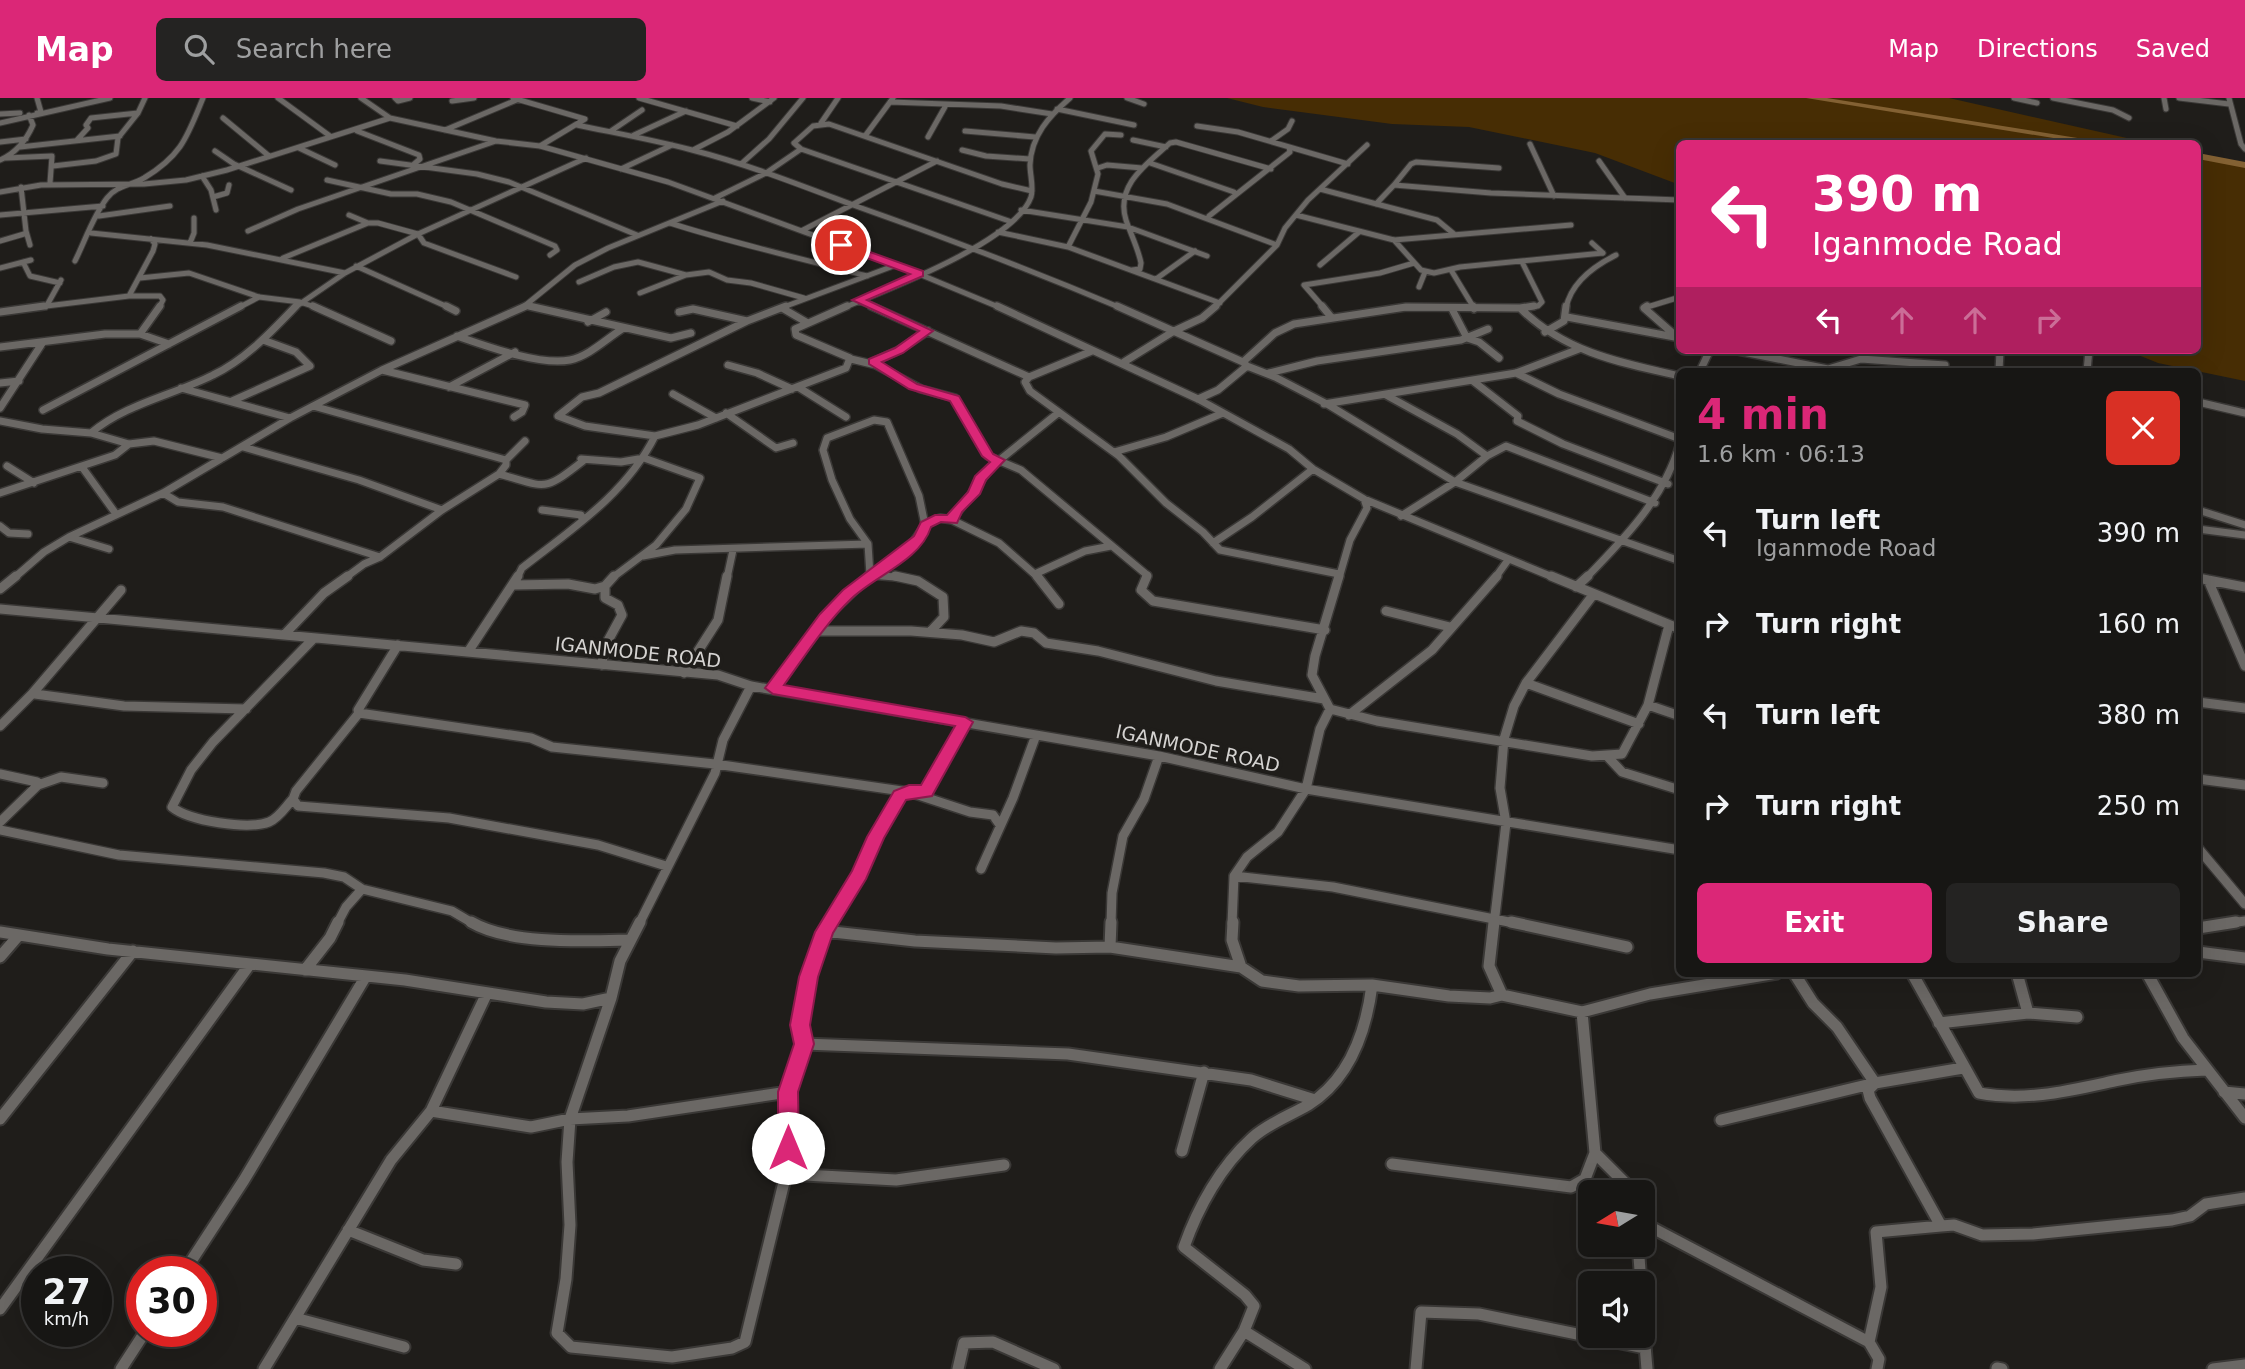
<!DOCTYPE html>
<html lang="en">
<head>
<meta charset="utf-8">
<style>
	:root { --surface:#171614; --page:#242322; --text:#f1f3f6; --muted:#9e9fa0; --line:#363534; --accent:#db2777 }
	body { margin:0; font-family:"DejaVu Sans",sans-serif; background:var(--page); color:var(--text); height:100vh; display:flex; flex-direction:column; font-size:26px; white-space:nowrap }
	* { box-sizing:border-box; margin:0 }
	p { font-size:23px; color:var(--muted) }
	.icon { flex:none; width:38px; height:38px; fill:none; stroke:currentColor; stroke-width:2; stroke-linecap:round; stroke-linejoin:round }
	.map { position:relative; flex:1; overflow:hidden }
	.details { position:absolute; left:1676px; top:270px; width:525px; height:609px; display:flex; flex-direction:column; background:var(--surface); border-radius:10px; box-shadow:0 7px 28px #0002,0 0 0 2px var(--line) }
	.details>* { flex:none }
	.banner { position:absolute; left:1676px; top:42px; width:525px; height:214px; border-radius:10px; box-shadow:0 7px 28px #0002,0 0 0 2px var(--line); background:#db2777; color:#fff; overflow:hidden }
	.needle { width:46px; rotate:259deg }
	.buttons { position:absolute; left:1578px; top:1082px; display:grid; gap:14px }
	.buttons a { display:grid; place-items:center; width:77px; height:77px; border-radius:10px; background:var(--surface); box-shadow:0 7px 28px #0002,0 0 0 2px var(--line); font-size:35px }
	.speed { position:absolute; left:21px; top:1158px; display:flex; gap:14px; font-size:35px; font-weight:700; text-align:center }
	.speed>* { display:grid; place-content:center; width:91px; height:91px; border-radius:50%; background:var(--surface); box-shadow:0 7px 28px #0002,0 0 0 2px var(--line); line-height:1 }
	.speed small { font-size:18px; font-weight:400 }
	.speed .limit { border:10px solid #d22; background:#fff; color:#111 }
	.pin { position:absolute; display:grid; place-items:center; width:60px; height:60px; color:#fff; margin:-30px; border:4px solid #fff; border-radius:50%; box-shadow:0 2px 7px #0007 }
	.me { position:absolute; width:77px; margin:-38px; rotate:0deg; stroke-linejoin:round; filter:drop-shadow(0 0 5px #0008) }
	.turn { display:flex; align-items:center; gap:24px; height:147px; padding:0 21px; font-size:32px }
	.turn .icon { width:91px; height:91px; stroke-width:2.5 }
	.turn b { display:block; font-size:49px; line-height:60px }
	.lanes { display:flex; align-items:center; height:66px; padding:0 21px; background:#0003; justify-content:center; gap:35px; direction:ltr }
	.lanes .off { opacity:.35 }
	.round { display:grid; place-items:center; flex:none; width:74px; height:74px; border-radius:10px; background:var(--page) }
	.summary { display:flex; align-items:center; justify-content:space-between; height:119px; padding:0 21px }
	h1 { font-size:42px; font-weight:700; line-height:52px; color:var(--accent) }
	.action { display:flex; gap:14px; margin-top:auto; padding:14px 21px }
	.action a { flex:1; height:80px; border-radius:10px; background:var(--accent); color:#fff; font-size:28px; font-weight:700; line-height:80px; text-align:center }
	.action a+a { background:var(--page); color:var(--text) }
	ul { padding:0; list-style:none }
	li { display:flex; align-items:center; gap:21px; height:91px; padding:0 21px }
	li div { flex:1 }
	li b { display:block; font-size:26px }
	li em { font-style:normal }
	header { display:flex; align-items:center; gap:42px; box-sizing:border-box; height:98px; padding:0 35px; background:var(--accent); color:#fff }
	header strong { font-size:33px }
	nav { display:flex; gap:38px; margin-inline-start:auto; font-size:24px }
	.search { width:490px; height:63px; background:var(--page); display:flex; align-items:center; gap:18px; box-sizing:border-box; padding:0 24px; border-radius:10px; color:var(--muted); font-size:26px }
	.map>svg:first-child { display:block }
	.green { fill:#472d04 }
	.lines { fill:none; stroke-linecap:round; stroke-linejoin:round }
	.river { fill:#836133; fill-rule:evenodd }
	.minor-far3-casing { stroke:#3a3836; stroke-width:7 }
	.minor-far2-casing { stroke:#3a3836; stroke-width:10 }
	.minor-far1-casing { stroke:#3a3836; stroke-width:12 }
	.minor-casing { stroke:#3a3836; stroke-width:15 }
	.minor-far3 { stroke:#6b6865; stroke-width:5 }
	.minor-far2 { stroke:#6b6865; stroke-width:7 }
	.minor-far1 { stroke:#6b6865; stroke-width:9 }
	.minor { stroke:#6b6865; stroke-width:11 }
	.route { fill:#db2777; stroke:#8e194d; stroke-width:2 }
	.labels { text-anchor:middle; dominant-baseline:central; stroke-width:7; stroke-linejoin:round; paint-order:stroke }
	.street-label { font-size:19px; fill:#d5d3d1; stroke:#1f1d1a }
</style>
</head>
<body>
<header>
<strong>Map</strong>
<div class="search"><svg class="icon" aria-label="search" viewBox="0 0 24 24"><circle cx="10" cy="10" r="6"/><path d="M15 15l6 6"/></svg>Search here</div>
<nav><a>Map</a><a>Directions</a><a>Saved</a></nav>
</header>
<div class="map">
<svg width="2245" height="1271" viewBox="0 0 2245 1271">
	<rect width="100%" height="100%" fill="#1f1d1a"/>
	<path class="green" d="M1227,0h722l200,45 -469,1v41l-85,-32 -126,-26 -77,-3 -129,-17z
		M2198,57l47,11v215l-87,-18 -32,-13h72z"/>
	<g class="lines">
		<path class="river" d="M1806,0h21l288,46h-25z
			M2198,55l47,9v6l-47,-9z"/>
		<g class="minor-far3-casing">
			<path id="minor-far3" d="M37,0l4,14 -4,1
				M278,0l52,38
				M361,0l29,20 106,23 44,5 128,36 251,92 82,34
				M395,0l3,3 12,-3
				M513,0l72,21 -45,27
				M639,0l98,28
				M752,0l18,4
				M1127,0l17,6
				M2014,0l23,5
				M2053,0l60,12 16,8
				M2164,0l2,11
				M2179,0l50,6
				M2229,0l12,46 4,5
				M452,3l22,-3
				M890,4l111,4 51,8
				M1057,11l77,16
				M0,16l20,-1
				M223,20l46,38
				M0,25l110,-25
				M821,25l17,-25
				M577,27c38,8 77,15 115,25 55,14 108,35 161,55 91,32 180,66 268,103
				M1197,28l41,6 110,32
				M445,32l74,-31
				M357,33l62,24 1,4 -7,6
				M611,33l31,-21
				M965,33l70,6
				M634,37l52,-24
				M1121,37l-16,-1 -14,17 7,23 -7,28 -23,45 152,56
				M865,38l28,-38
				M928,39l18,-32
				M77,42l11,-12 -2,-3 5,-7 47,-5
				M1133,42l33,7
				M1271,43l17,-12 4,-8
				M0,44l26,-3
				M1530,46l24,52
				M20,49l100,-11
				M299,50l36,17
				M693,52l35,-18 46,-34
				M962,52l24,6 44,3
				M215,53l19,13 57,26
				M6,60l46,-2 -2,27
				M0,62c16,-7 26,-19 33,-35l-4,-10
				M380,63l97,13 32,8 128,53
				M1599,63l26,37
				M1150,65l84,29
				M741,66l28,-25 34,-41
				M53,68l43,-5 20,-7 2,-16 20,-25 7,-15
				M1098,70l9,-3 35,3
				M621,71l51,-24
				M202,78l9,14 5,20
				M327,82l64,14h26l34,8 104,44 2,4 -7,5
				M1394,87l17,-21 5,-2 83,6
				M21,89l5,44 4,14
				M1320,91l117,31 17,14
				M1094,93l73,13 110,41
				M0,94l41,-7 103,-1 42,-4 41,-10 163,-52
				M213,99l14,-4 2,-8
				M715,100l51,-25 35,-24
				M1376,106l18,-19 97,8 189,7
				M1021,112l107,17 79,29
				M0,117l103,-9
				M349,117l19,8
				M1296,117l98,25 177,-15
				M99,118l71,-10
				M1209,118l81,-64 -1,-4
				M1009,123l-208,-72 -7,-6 19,-17 16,-2 173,60 30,7
				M670,125c65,21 131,35 197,53
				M803,132l134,-69
				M248,133l50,-22 198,-68
				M998,134l70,15
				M91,135l116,12 138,28
				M151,141l4,5 -2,7 -24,45h31l3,4 -4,8
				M1394,142l27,30 13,3 26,-6 143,-14
				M0,143l24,-7
				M190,145l4,-10v-15
				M1592,145l11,10
				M283,160l85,-35h10l40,11 6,9 92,34
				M75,163c10,-20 18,-45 32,-63 10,-13 23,-12 37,-20 38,-23 43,-41 59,-80
				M23,164l7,14 30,7
				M1320,167l39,-33
				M356,168l94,42
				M0,170l31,-8
				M1132,172l8,-1 1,-6c-3,-15 -10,-28 -15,-43 -11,-35 21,-56 44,-77l6,-1 95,27
				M1451,172l23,38
				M140,180l49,-5 70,24 41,5 18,6
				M1156,181l39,-28
				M579,184l35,-15 24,-5 48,13 23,-3 18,8 24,3 53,15
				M1419,189l6,-15
				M640,195l46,-18
				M858,203l18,7
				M527,208l10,2
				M46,209l15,-27
				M30,210l99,-12
				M238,210l21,-11
				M294,210l51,-35 73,-39 168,-76
				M522,210l53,-43 33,-17 115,-47
				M781,210l115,-43
				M843,210c43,-18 172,-66 188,-111 3,-9 -1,-22 -1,-32 1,-29 19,-49 40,-67
				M1214,210l63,-63 8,-17 23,-28 59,-55
				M1324,210l-20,-23 76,-12 34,-10
				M1398,210h122
				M1520,210l18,-2 4,-4 -20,-40
				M1566,210c5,-26 28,-42 50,-53
				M1644,210l36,-11"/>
		</g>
		<g class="minor-far2-casing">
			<path id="minor-far2" d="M313,208l78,35
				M446,208l10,5
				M529,208l142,32 20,-5
				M871,208l158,71 -4,5 5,9 89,65 47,47 37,29 17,18 119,24
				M997,208l201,93 91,50 24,20 51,30 191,79
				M1117,208l126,56
				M1322,208l9,11
				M1473,208l1,3
				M1534,208l-14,2c44,44 101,55 160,68
				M1647,208l-3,2 33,29
				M782,210l24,14
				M1452,211l15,29 12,4 20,16
				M0,214l44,-6
				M679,214l14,-3 54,12 39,-15
				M1567,219l113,21
				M588,224l18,-10
				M1545,234l19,-11 2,-15
				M140,236l20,-28
				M457,238c29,10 83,30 113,24 19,-4 36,-21 52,-31
				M0,249l105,-13h35l29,10
				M1733,252l95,19 33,-10 84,6
				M851,261l25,6 45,24 34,9 33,58 33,14 126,105 -1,3
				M873,264l26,-12 29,-19
				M1124,264l50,-31 28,-13 14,-12
				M728,267l29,8 35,16
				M1247,268l28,11 52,27 128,78 225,79
				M382,272l143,35 -3,7 -8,5
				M1700,273l10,-21
				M1999,273l1,-20
				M2087,273l2,-21
				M1269,275l48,-12 144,-21 27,-11
				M1516,275l43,21 121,45
				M1029,279l63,-26
				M1473,283l45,35 -1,5 46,23 105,40
				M0,285l19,-2
				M449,289l66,-35
				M798,289l48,30
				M181,290l109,30
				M673,296l43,24
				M1386,297l71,39 30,22
				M1198,301l20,-9 29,-24 -4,-4 32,-29 19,-9 112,-17 114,1
				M232,303l78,-35 -14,-14 -33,-12
				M2198,304l47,11
				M1324,306l192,-31 63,-24
				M313,308l193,54v5l-7,9 -57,36 -62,47 -16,7 -19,14
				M0,310l43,-66
				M43,312l198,-104
				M726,315l50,35 17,-5
				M0,323l42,8 49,4
				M655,338l-70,-10 -27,-10 24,-19 17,-4 148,-72
				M243,349l116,33 83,30
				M1114,354l52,-15 57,-24
				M222,360l-68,-17 -25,3 -38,-11c34,-29 83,-38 122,-58 32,-15 58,-43 83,-69
				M506,362l19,-19
				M7,368l27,17
				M82,369l34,47
				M499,376c48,13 43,19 84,-13l-2,-2 40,3 23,-4 56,20 -14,31 -30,36 -44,33
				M0,395l115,-38 14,-11
				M163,395l15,9 45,5 157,50
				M542,412l39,5 1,4
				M2198,412l47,15
				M1401,418l54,-34 32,-26 19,-10 149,57
				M952,422l47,23 40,35
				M0,428l9,7 19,1
				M2198,431l47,6
				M69,439l40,12
				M1213,445l39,-26 61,-48
				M643,458l32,-6 193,-6
				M1037,475l48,-22 26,-5
				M14,480l30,-26 25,-15 94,-44 127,-75 92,-48 144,-64
				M517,480l5,-10c50,-39 104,-74 133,-132l43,-11 148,-57 4,-10 -54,-23 -1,-6 52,-23
				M727,480l6,-28
				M867,480l42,-30 16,-23 15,-7 12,2 39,-53 67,-54
				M907,480l-37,-3 -2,-31 -18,-25 -18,-39 -9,-30 4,-12 47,-18 13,2 32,74 6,29
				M1339,480l11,-38 17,-32 -3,-9
				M1495,480l13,-18
				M1586,480c39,-40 79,-81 94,-135"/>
		</g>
		<g class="minor-far1-casing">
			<path id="minor-far1" d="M895,478l23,5 25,16 1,20 -14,15
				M1037,478l22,28
				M1147,478l-6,14 12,11 172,29
				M1551,478l129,53
				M2198,480l10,2 37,86
				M2208,482l37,7
				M514,487l54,-1 27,5 10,-3 9,-10
				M1576,489l12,-11
				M0,491l16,-13
				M0,511l718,66 33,11 408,70 147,33 374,61
				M1386,513l64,16
				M815,533h96l51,4 32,7 27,-11 13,2 12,10 52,8 118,30 108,18
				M284,537l40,-42 24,-17
				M398,547l-40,65 1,3 -63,78 -3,8 5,7 151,12 149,27 68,21
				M468,554l50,-76
				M602,567l2,-17 18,-33 -4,-10 -13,-7v-12
				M684,575l34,-53 9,-44
				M1526,585l113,41
				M773,590l57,-75 39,-37
				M35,596l89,12 122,3
				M2198,604l47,6
				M1648,607l32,11
				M1330,611l47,12 215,35 30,-2 26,-49 21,-80
				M359,615l172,25 21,9 163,17 194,28 61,20 23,3 7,10
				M1349,617l83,-65 65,-74
				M0,628l32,-32 89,-104
				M1607,658l15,16 58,18
				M0,676l37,8 1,3 -38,37
				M2198,681l47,6
				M38,687l23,-8 42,6
				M293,701c-7,7 -14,19 -24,23 -21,8 -80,-1 -97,-15l19,-37 22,-28 100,-103
				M0,732l119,25 205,18 20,4 18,12 90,22 22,13
				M2198,750l47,56
				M981,771l32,-71 23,-63
				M1234,778l99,11 186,37
				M337,826l9,-17 16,-18
				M639,826l76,-151 8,-33 28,-54
				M828,826l32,-50 16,-37 24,-41 9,-4 17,-1 39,-69
				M1111,826l1,-31 11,-57 21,-37 15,-43
				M1232,826l2,-48 13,-19 31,-25 28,-43 14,-60 10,-20 -18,-34 3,-19 24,-80
				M1494,826l12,-101 -6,-35 4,-49 10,-33 12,-23 67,-88
				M2224,826l21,-3"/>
		</g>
		<g class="minor-casing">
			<path id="minor" d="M471,824c39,23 114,19 159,18
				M640,824l-20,39 -9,37 -41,121 -3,43 3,63 -4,54 -9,54 14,14 101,10 60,-9 13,-6 41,-168
				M829,824l-20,55 -9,48 4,19 -16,48 -2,82 110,6 108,-15
				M1233,824l-1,18 9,27
				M1494,824l-5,44 13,29
				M1511,824l116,25
				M2198,830l38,-6
				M824,833l91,10 141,7 54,-1 131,20 21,14 37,5 73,-1 77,11 41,2 12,-3 80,17 68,-18 127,-21
				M0,834l108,17 297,31 141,22 37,2 28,-6
				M1110,849l1,-25
				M2198,854l47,6
				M0,859l19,-22
				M305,872l25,-32 8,-16
				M1794,875l19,30 24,24 38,56 -7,7 2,8 71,128 13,-1 28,10 51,-1 139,-14 18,-4 16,-12 39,-6
				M1912,875l67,120c48,9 93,-3 140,-13 29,-6 58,-9 87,-10
				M2017,875l11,40
				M2147,875l36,65 62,80
				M1582,914l13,141 39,39
				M1939,925l89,-10 49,4
				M804,946l264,10 183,26 64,20
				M2224,994l21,2
				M431,1013l100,16 39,-8 58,-3 160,-24
				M0,1021l133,-168
				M1721,1022l154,-37 88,-15
				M1182,1053l22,-79
				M1392,1066l179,23 14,-8 10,-26
				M1643,1125l226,119 10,17 -2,10
				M348,1132l75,30 33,4
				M1638,1146l3,39
				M184,1174l60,-92 122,-204
				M0,1211l250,-345
				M295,1220l109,29
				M1643,1224l4,47
				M1244,1233l61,38
				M1869,1244l12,-55 -5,-55 65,-6
				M1997,1270l5,1
				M121,1271l24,-37
				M264,1271l127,-209 40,-49 56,-118
				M958,1271l6,-26 29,-1 61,27
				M1220,1271l24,-38 10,-25 -9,-11 -61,-48c14,-40 37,-81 68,-109 17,-15 37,-22 56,-33 42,-26 58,-73 64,-120
				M1416,1271l5,-57 58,2 166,34
				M2213,1271l32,-4"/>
		</g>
		<use href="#minor-far3" class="minor-far3"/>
		<use href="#minor-far2" class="minor-far2"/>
		<use href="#minor-far1" class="minor-far1"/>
		<use href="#minor" class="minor"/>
	</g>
	<path class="route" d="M837,145h8l78,28v5l-56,24 66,31 -30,22 -21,9 35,22 42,12 34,58 12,6 -19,20 -6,14 -18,18 -5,11 -16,-1 -10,5c-11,34 -55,48 -80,72 -26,25 -46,57 -67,86l181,32 8,5 -41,74 -26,4 -22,38 -18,41 -33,54 -15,44 -8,48 4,19 -16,48 1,56 -3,6 -8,3 -7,-3 -3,-6v-56l16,-48 -4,-19 9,-48 16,-45 37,-61 15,-34 27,-46 15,-6h12l34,-59 -182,-32 -8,-6 55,-74 23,-24 71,-54 7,-14 14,-7h12l21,-23 7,-16 15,-14 -8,-6 -32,-55 -41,-12 -40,-25v-5l26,-11 24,-17 -67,-31 58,-26 -73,-27z"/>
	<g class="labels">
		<g class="street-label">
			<text transform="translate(638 554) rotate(6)">IGANMODE ROAD</text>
			<text transform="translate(1198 650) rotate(12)">IGANMODE ROAD</text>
		</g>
	</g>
</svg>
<div class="buttons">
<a><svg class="needle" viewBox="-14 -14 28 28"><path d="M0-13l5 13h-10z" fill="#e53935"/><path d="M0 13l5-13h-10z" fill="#9e9fa0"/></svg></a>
<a><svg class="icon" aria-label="sound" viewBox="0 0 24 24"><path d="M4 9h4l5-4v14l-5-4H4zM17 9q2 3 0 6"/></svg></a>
</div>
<div class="speed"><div>27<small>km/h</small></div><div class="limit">30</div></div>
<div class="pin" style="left:841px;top:147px;background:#d93025"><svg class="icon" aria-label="arrive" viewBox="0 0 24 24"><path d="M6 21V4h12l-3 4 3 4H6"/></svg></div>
<svg class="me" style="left:788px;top:1050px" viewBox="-20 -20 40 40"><circle r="19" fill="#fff"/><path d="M0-13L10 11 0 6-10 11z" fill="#db2777"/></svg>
<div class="banner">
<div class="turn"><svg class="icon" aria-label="left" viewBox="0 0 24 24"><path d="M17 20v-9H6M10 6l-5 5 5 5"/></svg><div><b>390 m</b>Iganmode Road</div></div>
<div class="lanes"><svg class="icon" aria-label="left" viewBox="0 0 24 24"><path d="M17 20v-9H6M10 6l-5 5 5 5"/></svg><svg class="icon off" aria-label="ahead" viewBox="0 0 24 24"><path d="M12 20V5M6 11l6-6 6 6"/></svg><svg class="icon off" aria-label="ahead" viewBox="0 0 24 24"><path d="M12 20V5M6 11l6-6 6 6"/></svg><svg class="icon off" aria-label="right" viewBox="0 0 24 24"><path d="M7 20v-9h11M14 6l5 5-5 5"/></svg></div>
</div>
<section class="details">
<div class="summary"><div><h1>4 min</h1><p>1.6 km · 06:13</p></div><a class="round" style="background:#d93025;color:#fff"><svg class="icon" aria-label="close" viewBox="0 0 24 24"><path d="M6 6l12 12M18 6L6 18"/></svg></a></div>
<ul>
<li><svg class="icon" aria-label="left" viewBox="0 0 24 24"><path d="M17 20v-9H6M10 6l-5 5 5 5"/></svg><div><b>Turn left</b><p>Iganmode Road</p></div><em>390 m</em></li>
<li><svg class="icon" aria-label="right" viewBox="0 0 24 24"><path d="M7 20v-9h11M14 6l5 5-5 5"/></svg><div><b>Turn right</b></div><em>160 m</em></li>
<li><svg class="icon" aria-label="left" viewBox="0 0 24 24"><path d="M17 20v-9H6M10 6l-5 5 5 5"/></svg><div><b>Turn left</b></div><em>380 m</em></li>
<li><svg class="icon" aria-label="right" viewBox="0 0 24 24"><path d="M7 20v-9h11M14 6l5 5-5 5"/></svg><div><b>Turn right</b></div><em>250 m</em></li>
</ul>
<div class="action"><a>Exit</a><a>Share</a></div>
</section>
</div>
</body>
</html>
